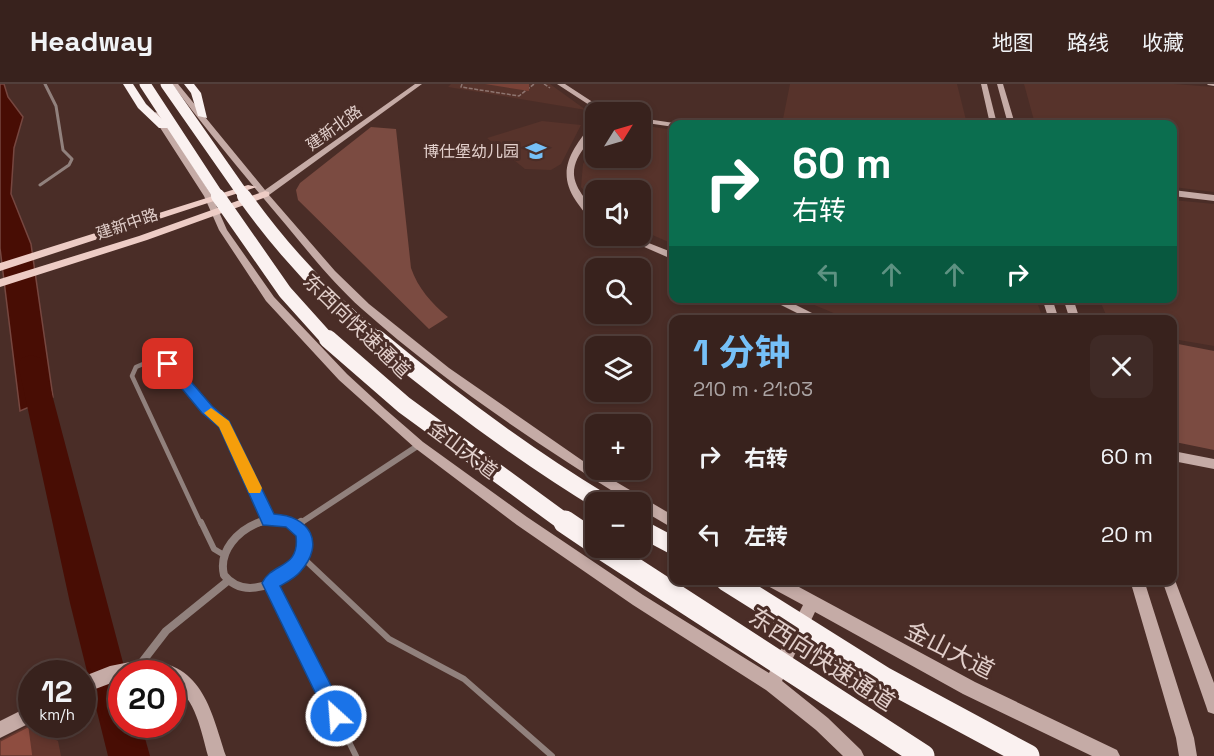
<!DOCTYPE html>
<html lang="zh">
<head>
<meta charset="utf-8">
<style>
	:root { --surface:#38221d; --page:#3f2a26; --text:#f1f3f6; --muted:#aba4a4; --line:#523f3b; --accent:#76c0f7 }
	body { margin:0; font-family:"Space Grotesk","Noto Sans SC",sans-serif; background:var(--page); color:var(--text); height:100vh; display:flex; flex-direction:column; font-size:22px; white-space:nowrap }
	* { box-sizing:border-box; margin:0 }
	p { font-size:20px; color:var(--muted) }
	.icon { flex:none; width:33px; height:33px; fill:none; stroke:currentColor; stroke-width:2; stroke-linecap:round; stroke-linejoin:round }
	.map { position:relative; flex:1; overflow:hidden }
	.drawer { position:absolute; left:669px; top:231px; width:508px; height:270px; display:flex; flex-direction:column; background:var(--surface); border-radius:12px; box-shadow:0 3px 9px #0003,0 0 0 2px var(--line) }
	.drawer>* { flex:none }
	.top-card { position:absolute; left:669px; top:36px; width:508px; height:183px; border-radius:12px; box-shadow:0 3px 9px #0003,0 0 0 2px var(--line); background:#0b6e4f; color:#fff; overflow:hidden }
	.needle { width:39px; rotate:53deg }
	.fabs { position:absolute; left:585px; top:18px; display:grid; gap:12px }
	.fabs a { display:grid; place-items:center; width:66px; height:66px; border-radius:12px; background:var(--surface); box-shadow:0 3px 9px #0003,0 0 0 2px var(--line); font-size:30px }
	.speed { position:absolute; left:18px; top:576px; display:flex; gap:12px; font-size:30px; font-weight:700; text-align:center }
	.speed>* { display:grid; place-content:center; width:78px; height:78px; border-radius:50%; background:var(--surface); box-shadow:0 3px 9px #0003,0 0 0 2px var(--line); line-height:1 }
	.speed small { font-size:15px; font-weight:400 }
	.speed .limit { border:9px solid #d22; background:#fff; color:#111 }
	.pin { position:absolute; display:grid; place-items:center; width:51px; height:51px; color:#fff; margin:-26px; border-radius:12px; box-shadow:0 3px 9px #0006 }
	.me { position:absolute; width:66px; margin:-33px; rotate:334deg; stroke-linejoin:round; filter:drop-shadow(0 0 4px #0008) }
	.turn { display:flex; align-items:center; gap:21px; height:126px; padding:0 24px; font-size:27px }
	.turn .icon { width:78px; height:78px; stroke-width:2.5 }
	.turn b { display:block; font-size:42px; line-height:51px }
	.lanes { display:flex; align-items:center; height:57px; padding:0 24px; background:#0003; justify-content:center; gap:30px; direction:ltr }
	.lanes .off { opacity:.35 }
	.round { display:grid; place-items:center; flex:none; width:63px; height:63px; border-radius:12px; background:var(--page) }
	.head { display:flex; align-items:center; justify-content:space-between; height:102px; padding:0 24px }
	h1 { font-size:36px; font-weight:700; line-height:45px; color:var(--accent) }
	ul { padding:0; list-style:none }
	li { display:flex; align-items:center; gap:18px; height:78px; padding:0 24px }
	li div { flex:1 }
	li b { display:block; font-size:22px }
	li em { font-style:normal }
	header { display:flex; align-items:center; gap:36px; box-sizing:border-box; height:84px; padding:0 30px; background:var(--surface); border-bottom:2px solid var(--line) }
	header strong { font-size:28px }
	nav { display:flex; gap:33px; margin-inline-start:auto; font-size:21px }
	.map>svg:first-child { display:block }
	.built { fill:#57332b }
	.green { fill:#7b4b41 }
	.water { fill:#480d04; stroke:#764740; stroke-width:1.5 }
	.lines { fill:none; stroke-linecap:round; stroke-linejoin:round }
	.river { fill:#480d04; fill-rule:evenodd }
	.path { stroke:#8e7570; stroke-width:1.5; stroke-dasharray:4 1.5; stroke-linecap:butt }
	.lane-far2 { stroke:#91817d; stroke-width:3 }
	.lane-far1 { stroke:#91817d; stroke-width:4.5 }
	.lane { stroke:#91817d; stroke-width:6 }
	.street-far1 { stroke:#91817d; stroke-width:6 }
	.street { stroke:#91817d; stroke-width:8 }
	.secondary { fill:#c5aba6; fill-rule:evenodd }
	.primary { fill:#edccc5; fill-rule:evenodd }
	.highway { fill:#faf1f0; fill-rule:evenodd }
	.highway-bridge-far3 { stroke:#faf1f0; stroke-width:11 }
	.highway-bridge-far2 { stroke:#faf1f0; stroke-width:14 }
	.highway-bridge-far1 { stroke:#faf1f0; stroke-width:18 }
	.highway-bridge { stroke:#faf1f0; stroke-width:23 }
	.wall { fill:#7a4237 }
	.shaded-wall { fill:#63362d }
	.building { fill:#8e4d40; stroke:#63362d; stroke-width:1.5 }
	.route { fill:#1a73e8; stroke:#114b97; stroke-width:1.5 }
	.slow { fill:#f59e0b }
	.labels { text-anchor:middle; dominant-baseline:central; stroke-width:6; stroke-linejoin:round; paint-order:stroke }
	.far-street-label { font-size:16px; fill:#e2cfcb; stroke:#4a2d27 }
	.far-poi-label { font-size:16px; fill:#e2cfcb; stroke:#4a2d27; text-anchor:end }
	.street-label { font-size:20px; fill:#e2cfcb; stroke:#4a2d27 }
	.near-street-label { font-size:24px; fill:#e2cfcb; stroke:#4a2d27 }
</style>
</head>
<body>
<header>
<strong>Headway</strong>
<nav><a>地图</a><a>路线</a><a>收藏</a></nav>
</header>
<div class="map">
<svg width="1214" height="672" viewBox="0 0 1214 672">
	<rect width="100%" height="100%" fill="#4a2d27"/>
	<path class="built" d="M451,0h99l36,26 -138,-23z
		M790,0h167l10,40h-185z
		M1024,0h150l40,3v105l-41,-5v-63h-138z
		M542,37l39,4 -20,39 -10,6 -26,-1 -38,-31z
		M641,41l32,5v114l-32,-14 -1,-40h-44l-1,14 -14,-17 2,-23 12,-20 1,14h44z
		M1173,116l41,4v142l-41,-7v-19l-65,-1 -9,-20 74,-1z
		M800,215h236l7,20h-195z"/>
	<path class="green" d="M371,43l25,2 15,139c7,20 20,35 37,49l-19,12 -131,-129 -2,-10 4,-7z
		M1173,259l41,8v99l-39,-8z"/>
	<path class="water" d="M0,0h4l4,13 15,20 -9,31 -3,46 20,50 22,153 -33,14 -20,-163z"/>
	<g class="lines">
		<path class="river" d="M31,271l9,3 4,6 82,310h-4v50h19l9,32h-42l-38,-153 -52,-239 4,-6z"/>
		<path class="path" d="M462,0l-1,3 58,9 15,-12
			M544,0l6,4"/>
		<path class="lane-far2" d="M40,101l29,-20 3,-6 -9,-9 -7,-44 -11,-22"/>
		<path class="lane-far1" d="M201,440l-69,-148 4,-9 19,-8 13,5 39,46 18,14 44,96"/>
		<path class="lane" d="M201,438l13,27 10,6
			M301,472l88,83 75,40 88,77
			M270,499l86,173"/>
		<path class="street-far1" d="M255,440l22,-5 13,5
			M299,440l120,-79"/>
		<path class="street" d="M260,438c-22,8 -42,29 -36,53 34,43 115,-34 62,-53
			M297,441l4,-3
			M139,582l27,-35 63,-51"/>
		<path class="secondary" d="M172,0h6l87,106 150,-106h7l-153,111 66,76 34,33 80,64 147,102 78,46v13l-34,-20v-7h-10c-93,-58 -186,-120 -268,-193 -28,-25 -52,-55 -76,-84 -39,-46 -78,-93 -114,-141z
			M557,0h8l43,28h-8z
			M981,0h6l10,40h-7z
			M997,0h6l12,40h-7z
			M1207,0h7v2l-6,-1z
			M155,28l7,2 5,12 45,70 15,34 47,67 73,77 38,35 38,33 104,75 116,78 126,78 34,-68 -37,-20 -2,-5h22l189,102 142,68 3,6h-28l-129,-62 -148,-82 -33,69 46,37 33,32 3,6h-21l-27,-26 -50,-40 -133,-85 -116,-80 -102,-77 -76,-68 -73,-79 -47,-71 -15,-34 -45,-70z
			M640,34l34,5 3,1h-3v3l-34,-5z
			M593,39h3c0,18 -23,29 -22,52 2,20 22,30 22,47 -9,-5 -15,-14 -20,-21 -21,-31 -3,-53 17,-78z
			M1173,106l41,5v6l-41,-5z
			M619,152h12l43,17v7z
			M767,214h15l44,22h-15z
			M1042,214h10l7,22h-10z
			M1063,214h10l7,22h-10z
			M1173,367l41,8v10l-41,-8z
			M1173,491l41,108v31l-6,-2 -2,-6 -44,-126h11z
			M1130,496h14l50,158 3,18h-18l-3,-18z
			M140,576c62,1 70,47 86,96h-18c-7,-25 -12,-57 -36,-73v-9h-50v5l-40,15v-17l28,-11z
			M32,621v17l-32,16v-17z"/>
		<path class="primary" d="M248,101l9,2 -257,84v-8z
			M265,107l4,1v4l-122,44 -147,47v-8l139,-43z"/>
		<path class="highway" d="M123,0h10l13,20 21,20v4h-8l-21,-20z
			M184,0h10l7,9 6,25 -9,-2 -7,-23z
			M640,434l34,18v20l-34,-18z"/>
		<path class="highway-bridge-far3" d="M145,0l74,113
			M166,0l79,113"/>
		<path class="highway-bridge-far2" d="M218,112l67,96 44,49
			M244,112c38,53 84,103 135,145"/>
		<path class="highway-bridge-far1" d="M328,255l76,66 163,119
			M377,255c71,59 146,115 225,163"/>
		<path class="highway-bridge" d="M565,438l31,21
			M602,464l321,208
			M727,496l158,99 143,77"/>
	</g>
	<path class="wall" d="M485,0h44v7z"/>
	<path class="shaded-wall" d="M29,642l29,15 3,15h-28z"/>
	<path class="building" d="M29,642l4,30h-33v-15z"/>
	<path class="route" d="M168,276l5,1 39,45 17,15 45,93c36,2 52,29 26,58 -5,6 -13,10 -20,14l63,123 3,7 -3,7 -7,2 -6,-2 -68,-140c10,-21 38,-14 34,-47l-10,-9 -23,-2 -44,-98 -17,-14 -38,-46 -2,-3z"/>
	<path class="slow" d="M211,324l18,13 33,67 -2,5h-11l-30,-66 -15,-14z"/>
	<defs>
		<g id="school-bare" transform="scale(1.62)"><path d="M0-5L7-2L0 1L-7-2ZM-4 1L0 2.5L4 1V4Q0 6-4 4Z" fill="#76c0f7" stroke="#4a2d27" stroke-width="2.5" paint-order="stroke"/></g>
	</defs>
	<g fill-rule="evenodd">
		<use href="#school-bare" x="536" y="67"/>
	</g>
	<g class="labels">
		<g class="far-street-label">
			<text transform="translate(334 44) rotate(-36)">建新北路</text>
			<text transform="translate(127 140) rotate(-19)">建新中路</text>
		</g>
		<g class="far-poi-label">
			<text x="519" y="67">博仕堡幼儿园</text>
		</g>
		<g class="street-label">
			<text transform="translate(357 242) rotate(44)">东西向快速通道</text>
			<text transform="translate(463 366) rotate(37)">金山大道</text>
		</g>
		<g class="near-street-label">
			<text transform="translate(950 566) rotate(27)">金山大道</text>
			<text transform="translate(822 575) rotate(33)">东西向快速通道</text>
		</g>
	</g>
</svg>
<div class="fabs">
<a><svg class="needle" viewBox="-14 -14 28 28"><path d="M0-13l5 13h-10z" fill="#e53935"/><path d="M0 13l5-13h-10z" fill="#aba4a4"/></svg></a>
<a><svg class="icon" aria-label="sound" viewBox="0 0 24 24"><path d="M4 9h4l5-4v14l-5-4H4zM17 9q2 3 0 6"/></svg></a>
<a><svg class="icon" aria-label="search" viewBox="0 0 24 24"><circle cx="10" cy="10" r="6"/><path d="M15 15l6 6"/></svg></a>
<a><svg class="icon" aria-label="layers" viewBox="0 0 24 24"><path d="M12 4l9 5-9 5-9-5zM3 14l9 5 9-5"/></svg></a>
<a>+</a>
<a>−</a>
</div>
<div class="speed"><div>12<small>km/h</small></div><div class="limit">20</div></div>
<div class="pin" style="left:168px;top:280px;background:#d93025"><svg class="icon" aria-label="arrive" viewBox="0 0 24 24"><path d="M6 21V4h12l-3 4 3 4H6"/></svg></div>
<svg class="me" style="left:336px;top:632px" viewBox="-20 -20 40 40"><circle r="17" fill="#1a73e8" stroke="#fff" stroke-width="3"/><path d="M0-11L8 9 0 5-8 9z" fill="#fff"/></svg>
<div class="top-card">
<div class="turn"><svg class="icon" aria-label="right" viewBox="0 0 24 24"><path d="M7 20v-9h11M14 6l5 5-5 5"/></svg><div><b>60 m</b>右转</div></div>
<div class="lanes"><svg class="icon off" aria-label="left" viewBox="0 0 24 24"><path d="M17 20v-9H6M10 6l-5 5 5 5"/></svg><svg class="icon off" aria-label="ahead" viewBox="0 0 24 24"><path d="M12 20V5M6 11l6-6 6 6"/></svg><svg class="icon off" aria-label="ahead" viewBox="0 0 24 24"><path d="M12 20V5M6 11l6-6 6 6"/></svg><svg class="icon" aria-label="right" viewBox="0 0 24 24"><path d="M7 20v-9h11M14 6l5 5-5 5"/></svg></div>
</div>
<section class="drawer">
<div class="head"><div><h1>1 分钟</h1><p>210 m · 21:03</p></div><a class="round"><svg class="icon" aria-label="close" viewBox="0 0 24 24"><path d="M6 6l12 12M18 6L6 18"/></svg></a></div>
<ul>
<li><svg class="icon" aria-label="right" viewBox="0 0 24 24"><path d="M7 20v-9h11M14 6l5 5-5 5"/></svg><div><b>右转</b></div><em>60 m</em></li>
<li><svg class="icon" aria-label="left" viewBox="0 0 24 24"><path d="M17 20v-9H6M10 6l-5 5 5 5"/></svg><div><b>左转</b></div><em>20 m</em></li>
</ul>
</section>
</div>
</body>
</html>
